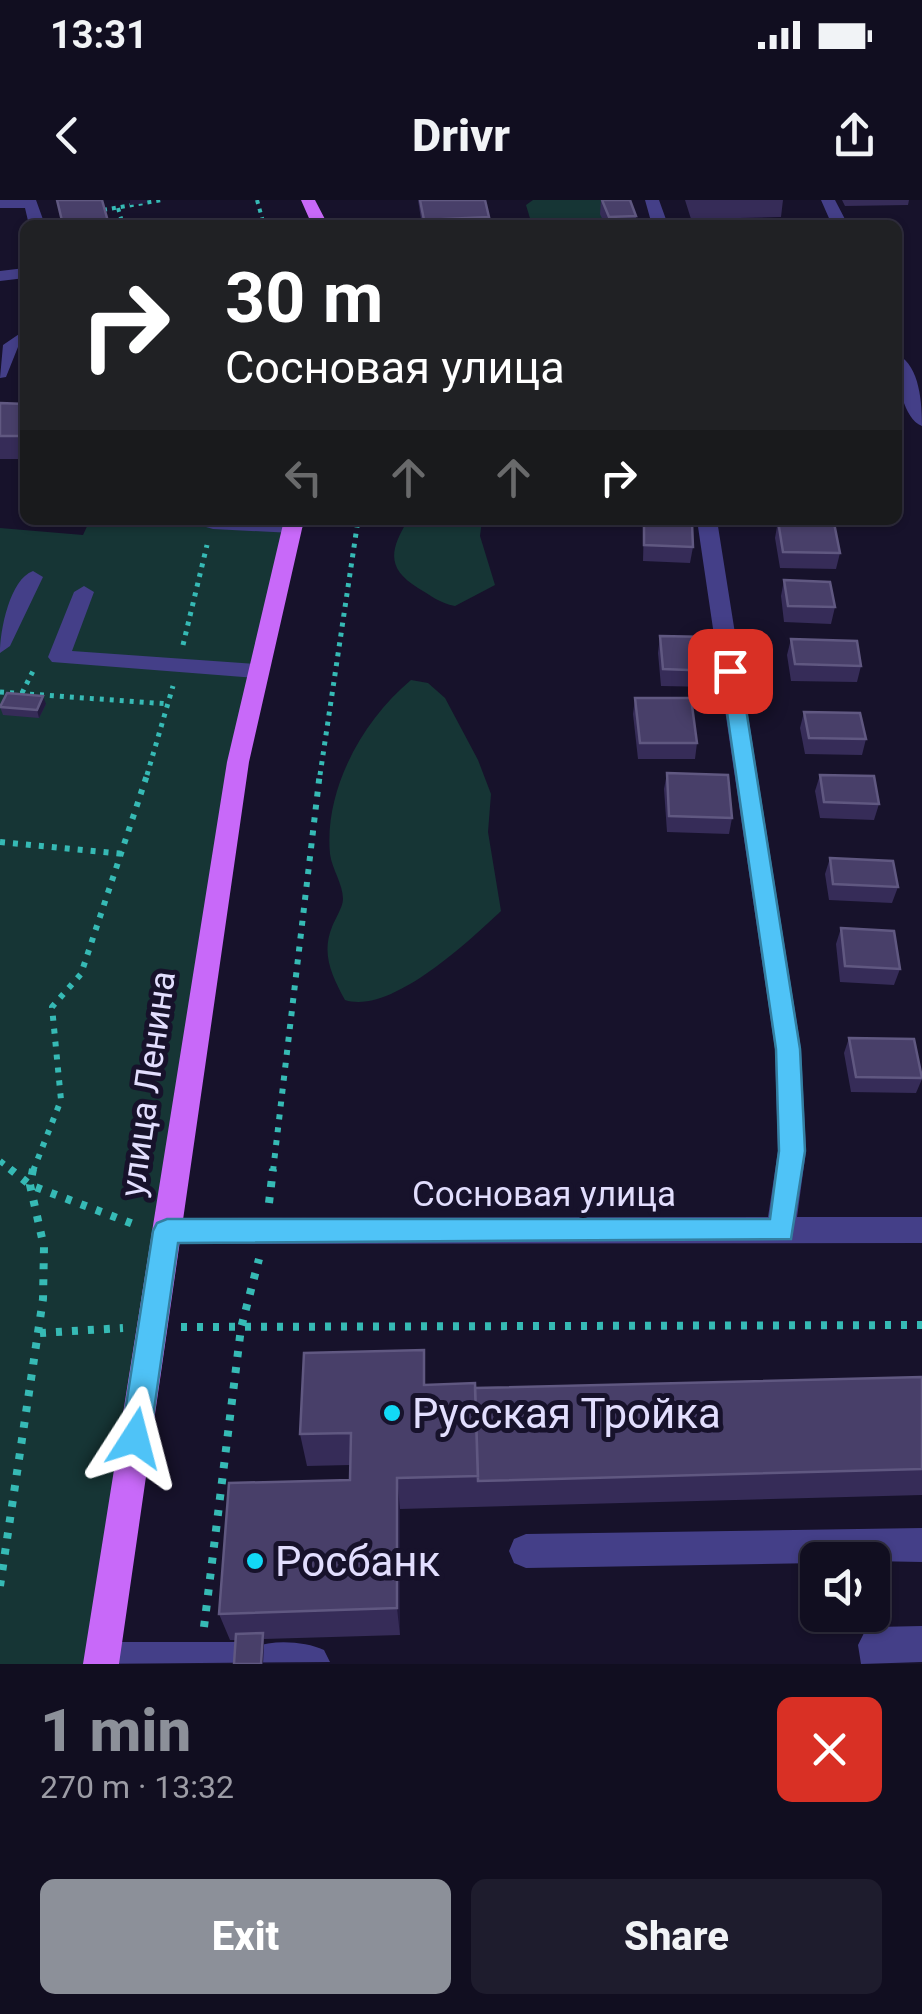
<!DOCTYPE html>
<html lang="en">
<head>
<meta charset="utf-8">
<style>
	:root { --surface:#110e20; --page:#1e1c2d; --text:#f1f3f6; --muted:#9c9ca5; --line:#302e3e; --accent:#8c9099 }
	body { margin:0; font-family:Roboto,sans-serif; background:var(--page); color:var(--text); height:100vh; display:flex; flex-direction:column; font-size:38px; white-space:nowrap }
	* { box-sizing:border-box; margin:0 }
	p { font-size:32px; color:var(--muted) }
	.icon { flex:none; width:55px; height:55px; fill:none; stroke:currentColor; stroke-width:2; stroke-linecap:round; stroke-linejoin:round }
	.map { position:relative; height:1464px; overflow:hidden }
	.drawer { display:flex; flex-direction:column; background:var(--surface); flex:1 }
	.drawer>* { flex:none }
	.banner { position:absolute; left:20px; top:20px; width:882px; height:305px; border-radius:15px; box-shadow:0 2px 8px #0004,0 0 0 2px var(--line); background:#202124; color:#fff; overflow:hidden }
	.fabs { position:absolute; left:800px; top:1342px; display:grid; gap:20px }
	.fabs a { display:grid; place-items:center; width:90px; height:90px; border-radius:15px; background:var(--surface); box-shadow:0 2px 8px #0004,0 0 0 2px var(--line); font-size:50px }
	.pin { position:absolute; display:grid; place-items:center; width:85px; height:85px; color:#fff; margin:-42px; border-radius:20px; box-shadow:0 5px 15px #0006 }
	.me { position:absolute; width:110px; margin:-55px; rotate:9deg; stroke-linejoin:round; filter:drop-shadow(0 0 8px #0008) }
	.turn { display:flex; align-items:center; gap:35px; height:210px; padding:0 40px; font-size:45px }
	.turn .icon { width:130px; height:130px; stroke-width:2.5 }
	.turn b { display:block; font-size:70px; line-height:85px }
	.lanes { display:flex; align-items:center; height:95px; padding:0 40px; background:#0003; justify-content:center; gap:50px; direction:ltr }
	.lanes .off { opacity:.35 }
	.round { display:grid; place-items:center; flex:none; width:105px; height:105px; border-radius:15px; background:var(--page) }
	.overview { display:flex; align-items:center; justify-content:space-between; height:170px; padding:0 40px }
	h1 { font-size:60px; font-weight:800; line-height:75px; color:var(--accent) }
	.button { display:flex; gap:20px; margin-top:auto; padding:20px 40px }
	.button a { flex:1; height:115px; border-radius:15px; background:var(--accent); color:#fff; font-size:40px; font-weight:800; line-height:115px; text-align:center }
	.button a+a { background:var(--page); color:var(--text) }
	.status { display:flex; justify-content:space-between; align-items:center; height:70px; padding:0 50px; background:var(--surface); direction:ltr }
	.status svg { height:28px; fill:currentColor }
	header { display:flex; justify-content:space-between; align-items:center; height:130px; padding:0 40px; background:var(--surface); font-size:45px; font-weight:800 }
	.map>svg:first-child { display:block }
	.green { fill:#163535 }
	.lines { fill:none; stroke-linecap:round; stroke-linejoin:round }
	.path-far3 { stroke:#36bab5; stroke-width:4; stroke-dasharray:4 5; stroke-linecap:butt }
	.path-far2 { stroke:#36bab5; stroke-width:5; stroke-dasharray:4 6; stroke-linecap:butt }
	.path-far1 { stroke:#36bab5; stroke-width:6; stroke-dasharray:5 8; stroke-linecap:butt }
	.path { stroke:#36bab5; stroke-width:8; stroke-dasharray:6 10; stroke-linecap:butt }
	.minor { fill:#443f88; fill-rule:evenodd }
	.major { fill:#c869f9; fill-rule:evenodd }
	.wall { fill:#362c58 }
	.shaded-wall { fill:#221a3e }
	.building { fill:#483f69; stroke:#605881; stroke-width:2.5 }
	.route { fill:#4fc3f7; stroke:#337fa1; stroke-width:2.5 }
	.poi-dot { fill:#12d9f6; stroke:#17122b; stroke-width:4 }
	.labels { text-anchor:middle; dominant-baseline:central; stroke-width:10; stroke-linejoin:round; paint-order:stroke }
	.street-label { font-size:35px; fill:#e2defe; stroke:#17122b }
	.near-poi-label { font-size:42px; fill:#e2defe; stroke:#17122b; text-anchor:start }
</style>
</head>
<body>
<div class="status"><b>13:31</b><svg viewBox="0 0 49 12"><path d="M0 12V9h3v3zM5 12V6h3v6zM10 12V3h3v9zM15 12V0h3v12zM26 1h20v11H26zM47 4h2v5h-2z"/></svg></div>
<header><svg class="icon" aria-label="back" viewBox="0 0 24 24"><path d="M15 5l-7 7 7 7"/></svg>Drivr<svg class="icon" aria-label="share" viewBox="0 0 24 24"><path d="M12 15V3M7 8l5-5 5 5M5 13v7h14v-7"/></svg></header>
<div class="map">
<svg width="922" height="1464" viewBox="0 0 922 1464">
	<rect width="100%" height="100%" fill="#17122b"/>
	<path class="green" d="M533,0h82l-13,25h-70l-6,-20z
		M90,320l203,7 -22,91 -170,1046h-101v-1136l83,7z
		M408,320h74l-2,16 15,49 -40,21c-16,-3 -23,-10 -37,-18 -31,-19 -29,-37 -10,-68z
		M411,480l17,3 17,15 33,62 13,34 -3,38 13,79c-32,30 -110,104 -156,89 -13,-24 -24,-46 -13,-73 3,-8 11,-20 11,-28 0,-15 -11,-30 -13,-45 -6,-65 33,-134 81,-174z"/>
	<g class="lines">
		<path class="path-far3" d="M257,0l7,25
			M118,8l5,17
			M103,10l59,-10"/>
		<path class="path-far2" d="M183,445l24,-100
			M0,492l169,12
			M22,493l13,-26
			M147,575l26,-89
			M320,575l38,-255"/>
		<path class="path-far1" d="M0,642l124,12
			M0,961l13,10
			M33,971l28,-71 -9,-93 29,-33 67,-202
			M273,971l47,-399"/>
		<path class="path" d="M10,969l20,16 106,40
			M269,1003l4,-34
			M181,1127l741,-2
			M40,1133l83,-5
			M0,1386l43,-287 1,-52 -14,-62 3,-16
			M204,1427l37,-299 18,-69"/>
		<path class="minor" d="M0,0h36l9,25h-16l-4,-17h-25z
			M645,0h14l9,25h-16z
			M821,0h14l13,25h-16z
			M25,68v10l-25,3v-10z
			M25,130v13l-7,4 -12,30 -6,1 3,-33z
			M898,155c22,11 24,49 24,71 -21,-9 -25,-50 -24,-71z
			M205,320l88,1 10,6 -10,6 -80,-4 -7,-2z
			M697,320h20l84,529 5,102 -9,66h125v26l-755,1 -10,-4 -5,-9 5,-9 10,-4 601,-1 10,-66 -3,-102z
			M33,371l10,6 -33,69 -10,7c0,-23 10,-74 33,-82z
			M84,386l10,6 -22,59 185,13 11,7 -11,7 -205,-16 -4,-5 26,-65z
			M922,1328v34l-104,-2v3l-292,5 -12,-5 -5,-12 5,-12 12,-5z
			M922,1426v36l-61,2 -3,-19 6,-12 12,-6z
			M102,1442h135l13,7c20,-10 54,-8 74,1l6,12 -244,2 4,-16z"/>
		<path class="major" d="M301,0h14l13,25h-16z
			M284,320h20l-55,242 -130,902h-36l144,-902z"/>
	</g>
	<path class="wall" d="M418,0l71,17v8h-67z
		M601,0l35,16v9h-31l-5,-11z
		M685,0h98l-2,17 -90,2z
		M842,0h67l-1,5 -63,1z
		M0,203l25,1v55h-25z
		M644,321l49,26 -3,16 -47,-2z
		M778,321l62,32 -4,16 -56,-1 -5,-30z
		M784,380l51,27 -4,17 -47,-2 -3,-26z
		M660,436l54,35 -2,16 -51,-1 -3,-33z
		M791,439l70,27 -4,16 -66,-1 -4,-26z
		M635,498l62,45 -2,16h-57l-5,-45z
		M46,504l-7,14 -36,-3 -3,-8z
		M804,512l62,27 -4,16 -57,-1 -5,-26z
		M667,573l65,45 -3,16 -62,-2 -3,-43z
		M820,575l59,29 -5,16 -54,-2 -5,-27z
		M830,658l68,29 -6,16 -63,-3 -4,-26z
		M841,728l59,41 -6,16 -54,-3 -4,-38z
		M849,838l65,1 8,40 -6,14 -65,-1 -7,-39z
		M922,1177v118l-522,14v126l-136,4 -1,25 -27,-24h-6l-11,-26 131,-134v-15l-43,1 -7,-32 125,-49 50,3z"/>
	<path class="shaded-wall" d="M130,0h17v3l-17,2z
		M43,496l3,8 -7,14 -2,-8z
		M397,1278l3,31v126l-3,-27z
		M263,1433l1,5 -1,26h-2z"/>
	<path class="building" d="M57,0h45l7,25h-46z
		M420,0h65l4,17 -65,3z
		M602,0h28l6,16 -27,1z
		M0,203l25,1v32h-25z
		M644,321l48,2 1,24 -49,-2z
		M778,321l56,2 6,30 -57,-1z
		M784,380l46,2 5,25 -47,-1z
		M660,436l50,1 4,34 -51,-2z
		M791,439l66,2 4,25 -66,-2z
		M7,493l36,3 -6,14 -37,-3z
		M635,498h56l6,45h-57z
		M804,512l56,1 6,26 -57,-1z
		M667,573l61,2 4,43 -63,-2z
		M820,575l54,1 5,28 -55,-2z
		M830,658l63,3 5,26 -65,-3z
		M841,728l53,3 6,38 -55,-3z
		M849,838l65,1 8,39 -66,-1z
		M424,1150v35l51,-2 3,93 -81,2v130l-178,6 10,-131 121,-3 1,-47 -51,1 4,-81z
		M922,1177v92l-444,12 -3,-93z
		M263,1433l-2,31h-27l2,-30z"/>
	<path class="route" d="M730,465l10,6 60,378 5,102 -14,88 -613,4 -28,195 -4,10 -11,4 -10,-4 -4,-10 32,-207 4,-8 10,-4h603l9,-68 -3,-102 -55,-378z"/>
	<g class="poi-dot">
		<circle cx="392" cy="1213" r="10"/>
		<circle cx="255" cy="1361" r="10"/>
	</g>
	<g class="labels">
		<g class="street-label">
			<text transform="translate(148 884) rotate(-82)">улица Ленина</text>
			<text x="544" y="994">Сосновая улица</text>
		</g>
		<g class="near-poi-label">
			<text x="412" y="1213">Русская Тройка</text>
			<text x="275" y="1361">Росбанк</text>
		</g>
	</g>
</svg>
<div class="fabs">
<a><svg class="icon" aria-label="sound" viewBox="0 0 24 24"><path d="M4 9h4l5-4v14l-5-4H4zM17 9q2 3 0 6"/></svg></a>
</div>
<div class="pin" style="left:730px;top:471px;background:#d93025"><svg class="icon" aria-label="arrive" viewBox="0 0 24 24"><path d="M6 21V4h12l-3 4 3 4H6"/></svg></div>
<svg class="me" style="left:135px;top:1238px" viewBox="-20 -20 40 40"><path d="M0-17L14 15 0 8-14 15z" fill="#4fc3f7" stroke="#fff" stroke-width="4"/></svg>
<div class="banner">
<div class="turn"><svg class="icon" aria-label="right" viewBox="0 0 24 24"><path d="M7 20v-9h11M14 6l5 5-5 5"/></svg><div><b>30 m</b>Сосновая улица</div></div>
<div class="lanes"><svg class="icon off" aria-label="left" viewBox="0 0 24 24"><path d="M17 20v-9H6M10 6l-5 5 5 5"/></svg><svg class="icon off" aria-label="ahead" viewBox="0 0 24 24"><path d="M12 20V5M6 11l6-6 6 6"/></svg><svg class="icon off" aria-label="ahead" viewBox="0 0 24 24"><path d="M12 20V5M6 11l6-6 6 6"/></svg><svg class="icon" aria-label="right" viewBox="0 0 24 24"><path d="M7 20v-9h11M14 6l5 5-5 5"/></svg></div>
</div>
</div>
<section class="drawer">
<div class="overview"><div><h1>1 min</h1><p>270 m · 13:32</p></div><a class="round" style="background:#d93025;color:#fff"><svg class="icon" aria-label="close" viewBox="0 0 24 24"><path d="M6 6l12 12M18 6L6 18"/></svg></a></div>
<div class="button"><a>Exit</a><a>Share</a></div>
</section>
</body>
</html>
